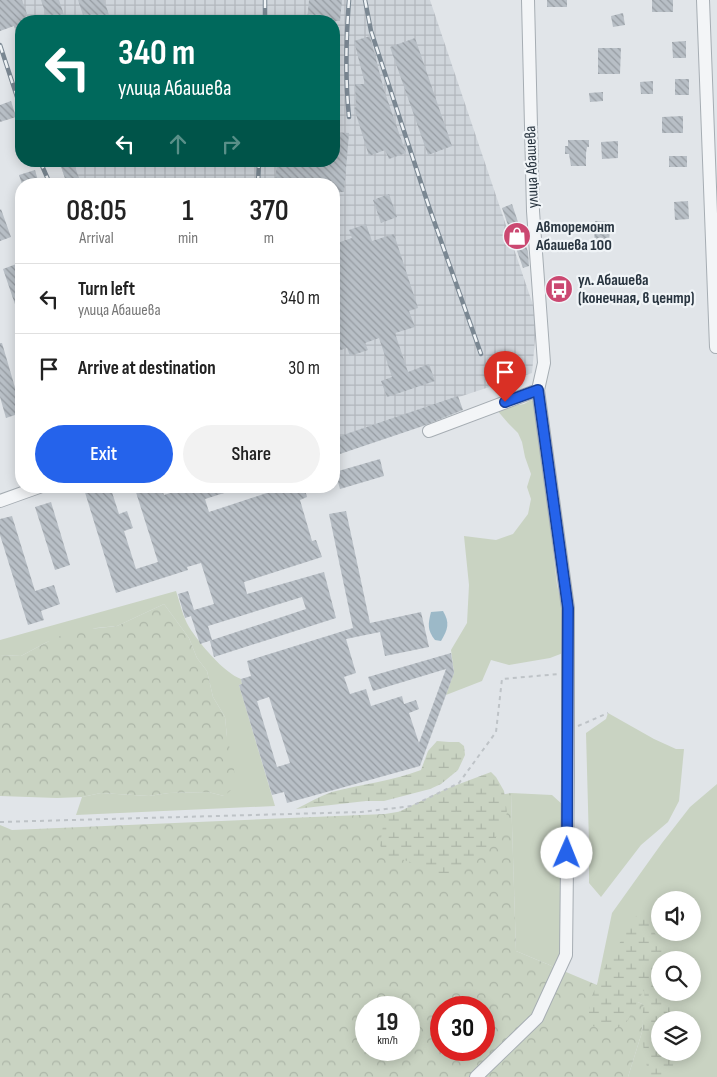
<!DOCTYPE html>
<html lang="en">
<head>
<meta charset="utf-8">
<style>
	:root { --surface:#fff; --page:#f2f2f2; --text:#222; --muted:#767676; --line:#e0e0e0; --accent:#2563eb }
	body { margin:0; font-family:"Sofia Sans Condensed",sans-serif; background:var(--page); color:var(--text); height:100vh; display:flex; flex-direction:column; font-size:19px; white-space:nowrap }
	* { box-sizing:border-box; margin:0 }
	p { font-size:16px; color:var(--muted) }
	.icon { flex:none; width:28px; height:28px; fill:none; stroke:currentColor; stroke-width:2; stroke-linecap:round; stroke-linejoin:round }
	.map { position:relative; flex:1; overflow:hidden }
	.drawer { position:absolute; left:15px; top:178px; width:325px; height:315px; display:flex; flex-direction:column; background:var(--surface); border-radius:20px; box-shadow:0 2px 12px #0003 }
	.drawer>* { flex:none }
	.top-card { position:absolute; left:15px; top:15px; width:325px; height:152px; border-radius:20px; box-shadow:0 2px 12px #0003; background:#00695c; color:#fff; overflow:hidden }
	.tools { position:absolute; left:651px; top:891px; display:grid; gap:10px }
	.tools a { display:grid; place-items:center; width:50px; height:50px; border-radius:50%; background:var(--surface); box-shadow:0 2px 12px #0003; font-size:25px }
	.speed { position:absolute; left:355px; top:996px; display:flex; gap:10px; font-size:25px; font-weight:700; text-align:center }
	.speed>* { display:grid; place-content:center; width:65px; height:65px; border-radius:50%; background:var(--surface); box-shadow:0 2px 12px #0003; line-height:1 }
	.speed small { font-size:12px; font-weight:400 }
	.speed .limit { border:8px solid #d22; background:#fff; color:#111 }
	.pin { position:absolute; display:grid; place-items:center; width:42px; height:42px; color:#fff; margin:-51px -21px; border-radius:50% 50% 50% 0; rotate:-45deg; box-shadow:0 0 5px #0007 }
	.pin .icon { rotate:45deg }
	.me { position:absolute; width:55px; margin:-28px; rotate:1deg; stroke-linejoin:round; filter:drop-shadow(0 0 4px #0008) }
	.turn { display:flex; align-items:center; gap:18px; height:105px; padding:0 20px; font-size:22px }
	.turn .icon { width:65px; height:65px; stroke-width:2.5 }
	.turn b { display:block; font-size:35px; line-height:42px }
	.lanes { display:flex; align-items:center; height:48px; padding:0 20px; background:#0003; justify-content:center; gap:25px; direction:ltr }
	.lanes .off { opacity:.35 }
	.eta { display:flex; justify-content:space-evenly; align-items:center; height:85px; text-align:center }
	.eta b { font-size:30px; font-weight:600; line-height:35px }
	.cta { display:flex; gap:10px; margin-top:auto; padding:10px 20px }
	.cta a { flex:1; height:58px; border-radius:30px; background:var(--accent); color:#fff; font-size:20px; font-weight:600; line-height:58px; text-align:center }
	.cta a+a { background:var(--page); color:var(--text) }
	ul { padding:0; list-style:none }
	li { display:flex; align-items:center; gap:15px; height:70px; padding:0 20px; border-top:1px solid var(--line) }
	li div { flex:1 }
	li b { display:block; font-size:19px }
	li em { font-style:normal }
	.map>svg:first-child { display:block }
	.industrial { fill:url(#industrial-grid) }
	.green { fill:#c9d3c2; fill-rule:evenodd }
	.forest { fill:url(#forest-crowns); fill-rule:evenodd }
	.wetland { fill:url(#wetland-marsh) }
	.water { fill:#9cb9c8 }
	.building { fill:url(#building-back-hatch); fill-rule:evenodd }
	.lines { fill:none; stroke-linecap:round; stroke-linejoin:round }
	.minor-casing { stroke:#a6adb3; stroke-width:14 }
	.path { stroke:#bec3c7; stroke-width:2; stroke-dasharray:4 4; stroke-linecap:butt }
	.minor { stroke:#f3f5f7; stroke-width:12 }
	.rail-casing { stroke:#7a8792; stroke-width:4.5 }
	.rail { stroke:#f0f4f7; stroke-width:2.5; stroke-dasharray:8; stroke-linecap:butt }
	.route-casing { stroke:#184099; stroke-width:12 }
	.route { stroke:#2563eb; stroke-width:9 }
	.labels { text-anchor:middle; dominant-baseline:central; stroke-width:4.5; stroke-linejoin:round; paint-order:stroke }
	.street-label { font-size:16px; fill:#293540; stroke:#f0f4f7 }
	.poi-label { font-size:16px; font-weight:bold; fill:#293540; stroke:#f0f4f7; text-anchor:start }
</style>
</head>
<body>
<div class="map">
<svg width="717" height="1077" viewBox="0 0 717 1077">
	<defs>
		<pattern id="industrial-grid" width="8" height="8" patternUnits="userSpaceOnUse" patternTransform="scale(1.25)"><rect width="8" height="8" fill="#cfd5db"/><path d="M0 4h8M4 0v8" fill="none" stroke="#b2b7bd"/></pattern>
		<pattern id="forest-crowns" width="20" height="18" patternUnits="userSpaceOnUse" patternTransform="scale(1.25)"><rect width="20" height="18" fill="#c9d3c2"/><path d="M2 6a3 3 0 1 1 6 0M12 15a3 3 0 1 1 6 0" fill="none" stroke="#adb6a8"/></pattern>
		<pattern id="wetland-marsh" width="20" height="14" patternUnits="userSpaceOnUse" patternTransform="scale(1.25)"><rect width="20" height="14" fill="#c9d3c2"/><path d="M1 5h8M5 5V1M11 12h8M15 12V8" fill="none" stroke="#adb6a8"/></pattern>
		<pattern id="building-back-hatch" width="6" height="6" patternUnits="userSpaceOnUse" patternTransform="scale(1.25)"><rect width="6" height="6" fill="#b8bfc6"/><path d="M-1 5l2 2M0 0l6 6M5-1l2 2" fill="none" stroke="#969ca2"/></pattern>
	</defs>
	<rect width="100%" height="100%" fill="#e1e5e9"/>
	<path class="industrial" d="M5,0h425l107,317 -5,56 -198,65v-254h-267l-8,-23h275v-140h-313v25z"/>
	<path class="green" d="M531,400l5,3 21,182 7,29 -1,39 -13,5 -41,7 -18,-5 -9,21 -36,14 8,-22 -3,-23 16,-27 2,-38 -5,-49 32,4 17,-6 15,-20 3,-15 -4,-12 4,-13 -6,-17 -3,-15 -4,-9 -10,-10 -12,-14 28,-5z
		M176,591c4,12 7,26 13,36 10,16 35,46 52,52l1,5 -3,1 36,121 -199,9 6,-18 19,-4 48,3 20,-3 39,-1 16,4 3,-59 -2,-20 -12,-20 -6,-26 -10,-13 -8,-20 -25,-34 -47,22 -21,2 -49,14 -26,14 -21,-1v-15z
		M608,713l46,26 22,10h8l-5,52 -11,21 -27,23 -40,52 -12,-14v-40l-3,-110 20,-14z
		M717,784v293h-89l14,-45 5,-26 -50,-21 15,-72 50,-70 28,-36zM660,900h32v32h-32zM660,960h32v32h-32zM660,1020h32v32h-32z
		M511,793l41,2 11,10 4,87 -8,77 -43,-18z"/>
	<path class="forest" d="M164,604l25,34 8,20 10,13 6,26 12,20 2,20 6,25 3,24 -12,10 -16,-4 -39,1 -20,3 -48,-3 -19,4 -25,1 -57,-2v-141l21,1 26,-14 24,-11 46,-5z
		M511,793l5,158 131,55 -5,17v9l-14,45h-628v-252l12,5 373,-16zM366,1008h43v42h-43zM441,1008h43v42h-43z"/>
	<path class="wetland" d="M437,741l12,1h10l5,4 1,9 -7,15 -17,14 -11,5 -46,12h-18l-70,8c12,-6 24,-13 36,-17 30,-8 60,-11 89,-22l7,-19z
		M491,772l5,5 8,14 3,22 -13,29 -18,18 -20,15 -20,4c-19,-14 -26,-21 -50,-21l-6,-13 4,-26 62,-30z
		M640,910l32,50h-12v32l22,1 -10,3 5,24h-17v32l16,1 -6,24h-20l-6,-21 -2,-33 3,-35 -20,37 -20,6 -17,-7 2,-24 16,-35z"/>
	<path class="water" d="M443,611c7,12 5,18 -2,30l-6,-1c-8,-10 -7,-16 -4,-28z"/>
	<path class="building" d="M0,0h22l5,14 -2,1 2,6h-6v21h-1l-6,-16 -14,5z
		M41,0h18l7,21h-18z
		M78,0h26l7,21h-26z
		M309,0h33l-2,21h-33z
		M547,0h20v7h-20z
		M652,0h21v12h-21z
		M623,13l2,12 -12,2 -2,-11z
		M370,36l14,54 22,63 -17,6 -4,-9 -16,6 -15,-48 2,-1 -1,-23h10l-11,-43z
		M415,38l37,108 -24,9 -38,-108z
		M686,41v17h-13l-1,-16z
		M598,48h23l-1,26h-22z
		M675,79h14v16h-14z
		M653,81v13h-12l-1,-12z
		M603,92v9l-13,1 -1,-9z
		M11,101l5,16 -16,5v-17z
		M683,116v17h-21v-16z
		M334,132l15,1 -5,59h-10v-8h-59l2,-23h57z
		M568,140h21v7h-2l-1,6v13h-15l-2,-12h-4v-8h3z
		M618,141v17l-16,1 -1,-17z
		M669,156h18v11h-18z
		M59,161h14l8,23h-14z
		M35,170l4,14h-17l-3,-9z
		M389,194l8,23 -16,6 -8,-23z
		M688,201l1,18 -14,1 -1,-18z
		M512,204l16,48 1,14 -6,2 -21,-60z
		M1,209l10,28 -11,4v-31z
		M595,221l15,1 -1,23 -15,-1z
		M366,224l6,17 22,-7 24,74 -9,3 6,16 -20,6 13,39 21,-8 6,17 -48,16 -6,-16 11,-4 -13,-39 -14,5 3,7 -18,6 -3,-8 -13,4v-108l18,-6 -3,-8z
		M19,263l2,6v49l-1,1 -17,-50z
		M0,343h2l19,65v5l-15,5 -6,-21z
		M458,396l5,14 -40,16 -89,30v-18z
		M380,459l4,17 -44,13 -5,-17z
		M83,486h27l9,28 8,-3 6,17 -9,3 12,38 22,-7 -24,-76h27l3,9 27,-9h49v2l-35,11 4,13 79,-26h16l3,11 -7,3 12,41 4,-1 6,17 -78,25 3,12 77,-22 12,46 -122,39 -4,-16 2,-1 -12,4 -9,-28 -6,2 -7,-24 10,-3 6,19 20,-6 -13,-41 -14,4 1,3 -72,23zM302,597l4,12 -94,31 -4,-14z
		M51,502l19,63 -15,5 -20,-63z
		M346,511l24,112 51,-11 8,35 -44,9 -5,-24 -34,7 10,34 -12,4 6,17 16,-5 5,17 31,-10 2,8 12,-4 3,9 -10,4 10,30 27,-74 -73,22 -5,-14 83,-24 3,20 -34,93 -133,37 -3,-11 -12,3 -33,-110 3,-1 -1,-5 10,-3 -4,-15 106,-33 -24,-114zM269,697l21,66 -13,4 -20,-66z
		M12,516l23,75 19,-6 6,19 -19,7 3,9 -16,5 -28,-90v-16z"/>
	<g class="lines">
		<g class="minor-casing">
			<path id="minor" d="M703,0l13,347
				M429,431l109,-41
				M0,501l42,-15
				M476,1077l61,-59 29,-63 2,-179v-168l-30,-218 6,-27 -11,-152 -5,-211"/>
		</g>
		<path class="path" d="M578,726l30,-13
			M0,822l361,-10 51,-6 47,-23 37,-51 6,-53 57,-5"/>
		<use href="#minor" class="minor"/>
		<g class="rail-casing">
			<path id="rail" d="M265,0v21
				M349,0c-3,39 -4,78 0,117
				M365,0l6,31 58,176 52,147
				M0,45l21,64
				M40,161l10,23
				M258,184l1,-23"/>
		</g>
		<use href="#rail" class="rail"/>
	</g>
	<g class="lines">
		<g class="route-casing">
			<path id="route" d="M505,402l33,-12 30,218 -1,245"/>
		</g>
		<use href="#route" class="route"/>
	</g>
	<defs>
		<g id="shop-disc" transform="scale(1.4375)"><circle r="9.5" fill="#cb4871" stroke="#f0f4f7"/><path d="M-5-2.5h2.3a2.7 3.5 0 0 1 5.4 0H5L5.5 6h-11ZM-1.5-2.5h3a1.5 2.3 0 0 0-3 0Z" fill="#fff"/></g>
		<g id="bus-disc" transform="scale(1.4375)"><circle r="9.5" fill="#cb4871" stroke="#f0f4f7"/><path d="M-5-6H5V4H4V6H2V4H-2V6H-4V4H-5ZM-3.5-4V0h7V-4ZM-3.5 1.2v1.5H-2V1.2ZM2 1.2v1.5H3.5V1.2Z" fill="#fff"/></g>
	</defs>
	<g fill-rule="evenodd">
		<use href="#shop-disc" x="517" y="236"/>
		<use href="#bus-disc" x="559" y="289"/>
	</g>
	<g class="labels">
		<g class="street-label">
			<text transform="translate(532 167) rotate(-92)">улица Абашева</text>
		</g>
		<g class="poi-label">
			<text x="536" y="227">Авторемонт<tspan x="536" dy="18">Абашева 100</tspan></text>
			<text x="578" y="280">ул. Абашева<tspan x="578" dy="18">(конечная, в центр)</tspan></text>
		</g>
	</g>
</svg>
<div class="tools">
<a><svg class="icon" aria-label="sound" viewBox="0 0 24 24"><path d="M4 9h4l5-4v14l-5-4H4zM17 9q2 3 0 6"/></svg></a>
<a><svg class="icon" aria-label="search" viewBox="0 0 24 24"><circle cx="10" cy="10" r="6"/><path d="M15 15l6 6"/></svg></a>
<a><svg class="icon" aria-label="layers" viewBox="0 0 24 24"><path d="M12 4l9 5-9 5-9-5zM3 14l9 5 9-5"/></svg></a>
</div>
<div class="speed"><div>19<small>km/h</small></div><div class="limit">30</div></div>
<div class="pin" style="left:505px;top:402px;background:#d93025"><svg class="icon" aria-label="arrive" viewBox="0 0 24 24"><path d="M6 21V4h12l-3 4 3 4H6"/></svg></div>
<svg class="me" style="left:567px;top:853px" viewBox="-20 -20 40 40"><circle r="19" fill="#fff"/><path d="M0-13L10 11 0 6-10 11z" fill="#2563eb"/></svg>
<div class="top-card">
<div class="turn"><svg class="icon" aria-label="left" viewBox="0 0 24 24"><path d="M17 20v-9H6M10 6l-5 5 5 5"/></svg><div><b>340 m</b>улица Абашева</div></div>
<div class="lanes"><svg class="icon" aria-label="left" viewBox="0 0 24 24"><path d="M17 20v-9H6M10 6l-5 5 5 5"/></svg><svg class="icon off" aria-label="ahead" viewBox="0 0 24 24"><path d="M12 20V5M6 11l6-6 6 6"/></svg><svg class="icon off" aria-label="right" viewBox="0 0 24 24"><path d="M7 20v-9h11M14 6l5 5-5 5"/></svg></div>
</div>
<section class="drawer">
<div class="eta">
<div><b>08:05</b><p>Arrival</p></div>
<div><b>1</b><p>min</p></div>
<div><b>370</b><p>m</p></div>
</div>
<ul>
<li><svg class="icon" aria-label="left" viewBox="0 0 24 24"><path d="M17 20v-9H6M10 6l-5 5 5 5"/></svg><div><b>Turn left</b><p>улица Абашева</p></div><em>340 m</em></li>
<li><svg class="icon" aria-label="arrive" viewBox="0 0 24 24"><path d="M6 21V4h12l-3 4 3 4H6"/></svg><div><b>Arrive at destination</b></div><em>30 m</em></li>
</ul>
<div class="cta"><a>Exit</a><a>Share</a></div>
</section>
</div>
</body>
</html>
